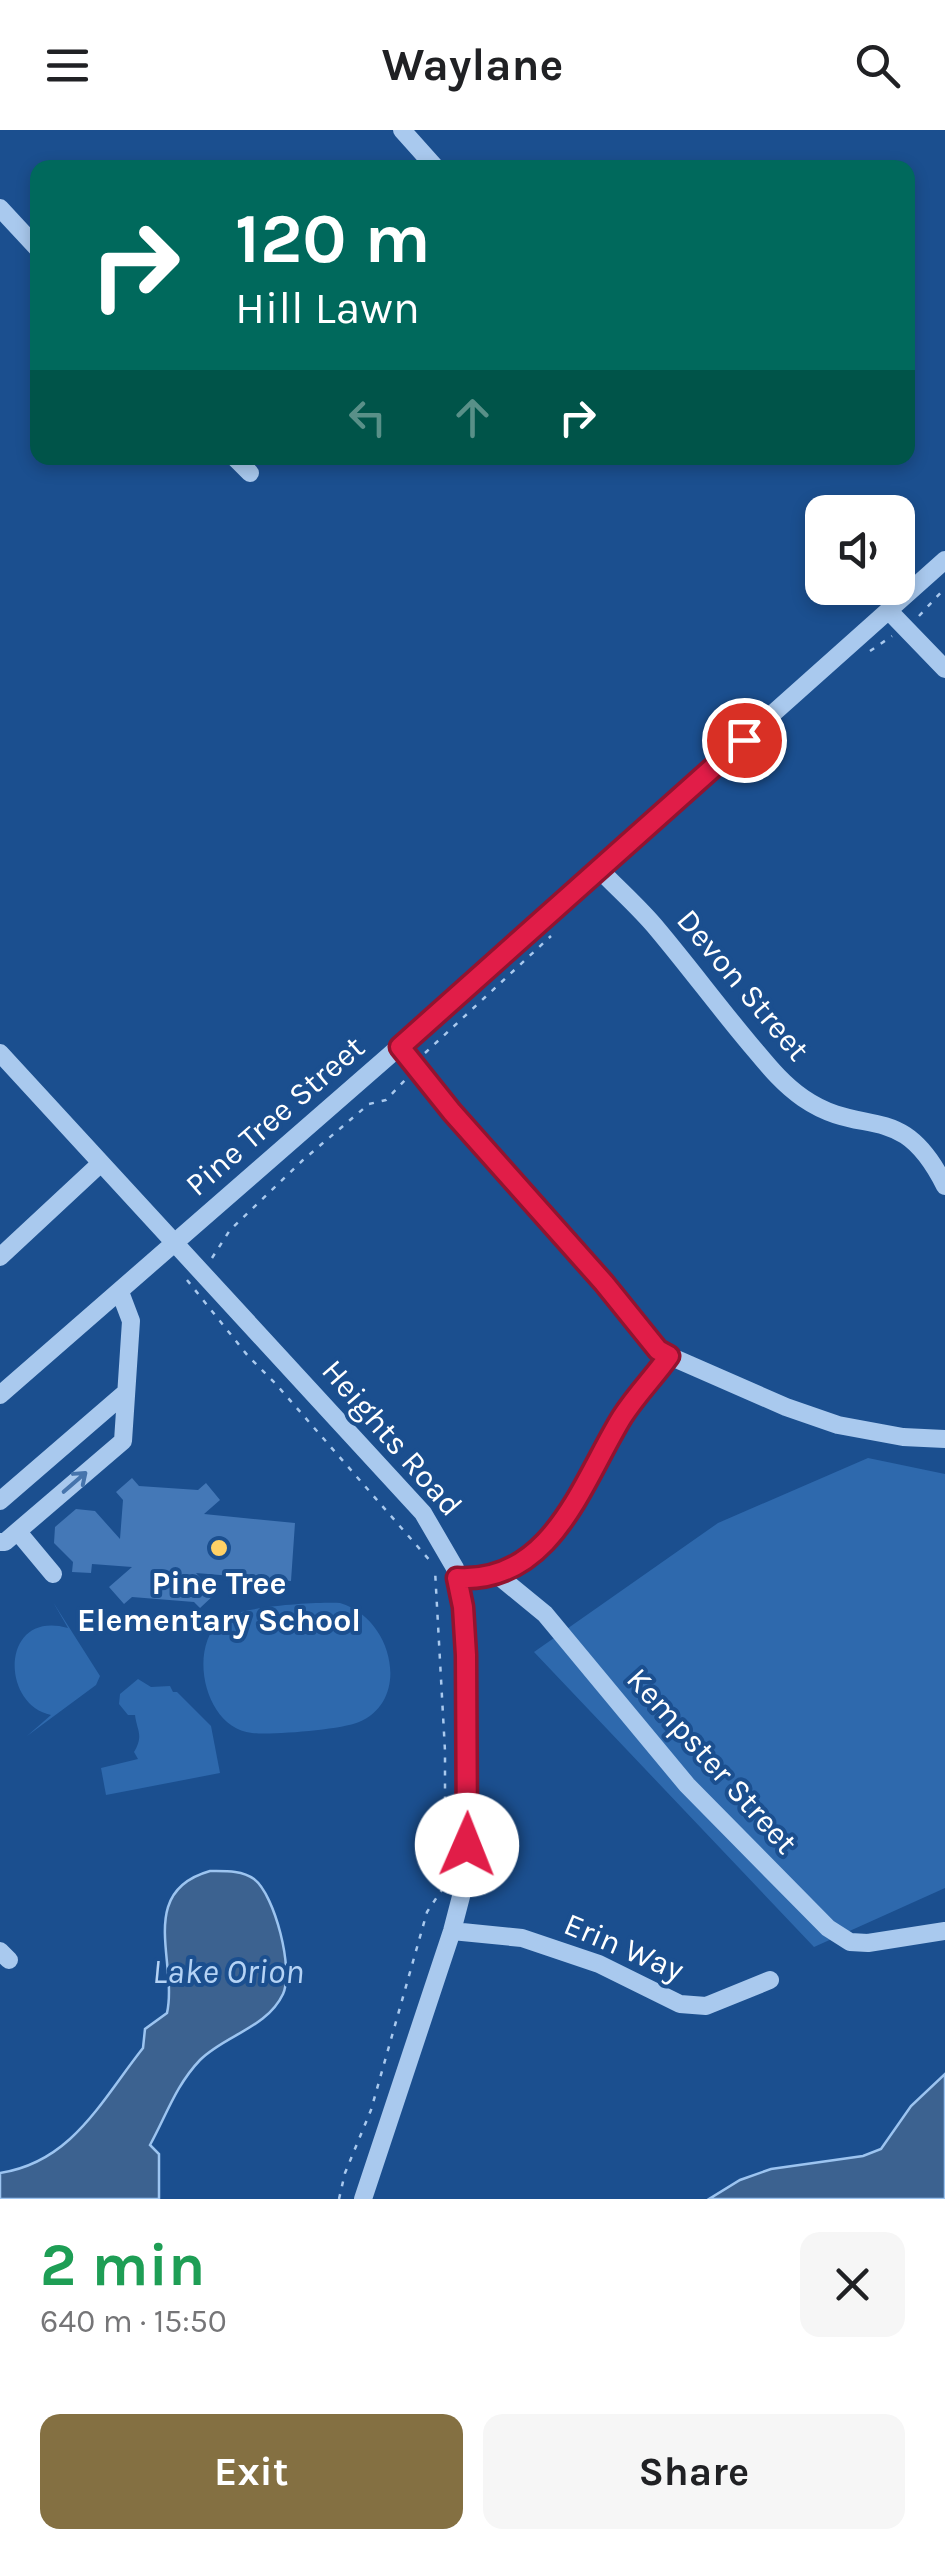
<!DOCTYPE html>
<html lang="en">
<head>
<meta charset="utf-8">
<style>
	:root { --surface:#fff; --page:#f6f6f6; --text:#202124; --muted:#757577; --accent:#847042 }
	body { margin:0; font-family:Karla,sans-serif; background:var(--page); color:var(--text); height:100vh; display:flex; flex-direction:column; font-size:38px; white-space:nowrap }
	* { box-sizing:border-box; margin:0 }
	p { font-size:32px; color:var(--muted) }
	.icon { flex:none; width:55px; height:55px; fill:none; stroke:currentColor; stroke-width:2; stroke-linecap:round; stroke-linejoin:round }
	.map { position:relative; height:2069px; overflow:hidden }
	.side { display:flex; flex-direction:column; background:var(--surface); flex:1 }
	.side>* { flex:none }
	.hud { position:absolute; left:30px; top:30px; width:885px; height:305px; border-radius:20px; box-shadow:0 5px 15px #0003; background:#00695c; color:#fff; overflow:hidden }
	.controls { position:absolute; left:805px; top:365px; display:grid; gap:20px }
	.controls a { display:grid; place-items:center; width:110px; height:110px; border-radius:20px; background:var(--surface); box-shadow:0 5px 15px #0003; font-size:50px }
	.pin { position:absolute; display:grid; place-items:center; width:85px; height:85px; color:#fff; margin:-42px; border:5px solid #fff; border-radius:50%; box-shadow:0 2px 10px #0007 }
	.me { position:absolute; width:110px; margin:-55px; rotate:1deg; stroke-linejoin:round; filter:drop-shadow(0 0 8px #0008) }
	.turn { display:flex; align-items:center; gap:35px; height:210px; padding:0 40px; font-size:45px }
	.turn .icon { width:130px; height:130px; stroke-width:2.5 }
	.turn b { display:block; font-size:70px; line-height:85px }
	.lanes { display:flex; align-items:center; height:95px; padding:0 40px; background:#0003; justify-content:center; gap:50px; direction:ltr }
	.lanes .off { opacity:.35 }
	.round { display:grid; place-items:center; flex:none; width:105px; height:105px; border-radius:20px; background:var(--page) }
	.summary { display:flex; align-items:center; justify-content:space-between; height:170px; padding:0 40px }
	h1 { font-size:60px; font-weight:700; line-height:75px; color:#1e9e55 }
	.primary-button { display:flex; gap:20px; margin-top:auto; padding:20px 40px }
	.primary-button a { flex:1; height:115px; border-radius:20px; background:var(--accent); color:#fff; font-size:40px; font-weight:700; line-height:115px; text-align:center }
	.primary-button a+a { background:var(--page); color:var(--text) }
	header { display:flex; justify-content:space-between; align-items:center; height:130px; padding:0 40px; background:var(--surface); font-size:45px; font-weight:700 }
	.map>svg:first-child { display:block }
	.green { fill:#2e69ad }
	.water { fill:#3c6290; stroke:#9cc4f0; stroke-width:2.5 }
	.building { fill:#4478b7 }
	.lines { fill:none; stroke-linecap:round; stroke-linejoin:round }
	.path { stroke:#a9c9ee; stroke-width:2.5; stroke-dasharray:5 8; stroke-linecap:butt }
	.minor { stroke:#a9c9ee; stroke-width:18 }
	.oneway { stroke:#4674ac }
	.route-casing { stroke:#92132f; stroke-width:25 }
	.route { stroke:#e11d48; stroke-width:18 }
	.poi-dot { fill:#ffd166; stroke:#1b4f8f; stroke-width:4 }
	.labels { text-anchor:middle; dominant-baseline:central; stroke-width:8; stroke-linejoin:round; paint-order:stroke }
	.street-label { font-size:32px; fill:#fff; stroke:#1b4f8f }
	.poi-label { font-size:32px; font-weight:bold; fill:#fff; stroke:#1b4f8f }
	.water-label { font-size:35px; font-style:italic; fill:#b5d3f5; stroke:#1b4f8f }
</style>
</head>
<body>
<header><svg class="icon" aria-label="menu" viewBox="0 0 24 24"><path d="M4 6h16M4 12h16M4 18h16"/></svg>Waylane<svg class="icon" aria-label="search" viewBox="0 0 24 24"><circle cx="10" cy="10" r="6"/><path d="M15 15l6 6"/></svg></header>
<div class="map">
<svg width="945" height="2069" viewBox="0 0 945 2069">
	<rect width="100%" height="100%" fill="#1b4f8f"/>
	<path class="green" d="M868,1328l77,16v414l-131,59 -280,-295 184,-129z
		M53,1472l47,74 -4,9 -69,51 24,-21c-51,-10 -51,-106 17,-87z
		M340,1473c54,16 71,98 19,119 -19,8 -86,13 -107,11 -46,-4 -65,-82 -32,-112 16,-15 97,-19 120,-18z
		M138,1549l13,8 19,-1 3,6h4l34,34 9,47 -114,22 -5,-27 37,-9 -4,-7c10,-17 3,-21 1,-37h-7l-9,-11 1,-10z"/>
	<path class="water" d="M210,1741c15,0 32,-1 44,8 21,16 40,91 29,115 -16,34 -58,41 -83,66 -24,25 -34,56 -50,85l9,9v45h-159v-26c72,-11 101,-72 143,-125l2,-19 22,-16c11,-51 -31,-121 43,-142z
		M945,1944v125h-236l31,-19 31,-11 92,-13 18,-7 30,-43z"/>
	<path class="building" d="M132,1348l7,8 59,4 8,-7 14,17 -16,14 91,9 -4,58 -95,-8 19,21 -15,14 -6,-6 -62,-5 -8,7 -15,-17 23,-20 -40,-3 -1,9 -19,-1 1,-10 -19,-19 1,-16 21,-18 19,2 25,28 3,-39 -7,-8z"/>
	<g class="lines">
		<path class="path" d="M919,486l26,-28
			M870,521l22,-15
			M425,923l126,-117
			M212,1128l18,-28 73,-70 66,-56 17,-4 20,-21
			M187,1150l61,76 27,27 157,180
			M339,2069l6,-26 26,-63 56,-198 16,-24 2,-39v-98l-10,-181"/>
		<path class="minor" d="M402,0l34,38
			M0,78l38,41
			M235,328l15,15
			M889,481l56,58
			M599,739c19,20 41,39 59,61 31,37 60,76 91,113 17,20 32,40 54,55 61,42 98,0 142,88
			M399,917l53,65 153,171 53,68 128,56 52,18 65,12 42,2
			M0,923l423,460 32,55 8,39 4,238 -3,40 -12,46 -89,268
			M0,1127l101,-94
			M0,1265l399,-348 546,-487
			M0,1371l125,-108
			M18,1402l35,42
			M0,1412h5l118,-101 8,-120 -11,-29
			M495,1443l50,41 142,171 141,143 22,14 18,1 77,-12
			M457,1448c95,6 125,-97 165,-161 14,-22 32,-40 47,-61
			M452,1801l70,7 77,26 81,40 26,2 64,-26
			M0,1821l9,9"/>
	</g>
	<defs><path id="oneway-shaft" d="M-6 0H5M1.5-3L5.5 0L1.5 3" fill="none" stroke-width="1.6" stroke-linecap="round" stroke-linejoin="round" transform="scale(2.5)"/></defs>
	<use class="oneway" href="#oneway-shaft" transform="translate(75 1352) rotate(-41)"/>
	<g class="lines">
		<g class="route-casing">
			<path id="route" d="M467,1715l-1,-190 -3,-48 -6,-29c95,6 125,-96 165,-161 14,-22 32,-40 47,-61l-11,-6 -54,-67 -152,-171 -52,-65 344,-307"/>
		</g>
		<use href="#route" class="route"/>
	</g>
	<circle class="poi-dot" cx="219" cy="1418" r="10"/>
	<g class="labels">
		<g class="street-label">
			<text transform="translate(743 855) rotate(50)">Devon Street</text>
			<text transform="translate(275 986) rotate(-41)">Pine Tree Street</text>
			<text transform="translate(392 1308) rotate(49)">Heights Road</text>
			<text transform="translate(712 1631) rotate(48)">Kempster Street</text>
			<text transform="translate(624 1817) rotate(23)">Erin Way</text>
		</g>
		<g class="poi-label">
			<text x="219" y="1453">Pine Tree<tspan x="219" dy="37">Elementary School</tspan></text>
		</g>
		<g class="water-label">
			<text x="228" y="1841">Lake Orion</text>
		</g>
	</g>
</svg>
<div class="controls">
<a><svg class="icon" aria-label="sound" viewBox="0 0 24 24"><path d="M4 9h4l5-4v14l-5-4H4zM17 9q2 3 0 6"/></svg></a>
</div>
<div class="pin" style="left:744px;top:610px;background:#d93025"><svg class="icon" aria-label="arrive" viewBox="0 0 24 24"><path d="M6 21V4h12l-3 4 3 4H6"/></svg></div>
<svg class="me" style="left:467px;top:1715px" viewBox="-20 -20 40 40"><circle r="19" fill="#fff"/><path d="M0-13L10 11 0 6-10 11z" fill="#e11d48"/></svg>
<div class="hud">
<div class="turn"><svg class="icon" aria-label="right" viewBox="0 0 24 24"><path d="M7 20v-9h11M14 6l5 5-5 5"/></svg><div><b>120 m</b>Hill Lawn</div></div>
<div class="lanes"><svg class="icon off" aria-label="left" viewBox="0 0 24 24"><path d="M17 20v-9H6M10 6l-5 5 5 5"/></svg><svg class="icon off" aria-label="ahead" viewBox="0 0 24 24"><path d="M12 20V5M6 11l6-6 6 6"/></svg><svg class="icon" aria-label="right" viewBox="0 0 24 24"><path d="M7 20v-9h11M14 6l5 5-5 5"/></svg></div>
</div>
</div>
<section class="side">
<div class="summary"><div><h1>2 min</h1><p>640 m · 15:50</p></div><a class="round"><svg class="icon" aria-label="close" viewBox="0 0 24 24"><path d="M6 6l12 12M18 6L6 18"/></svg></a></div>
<div class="primary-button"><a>Exit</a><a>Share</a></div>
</section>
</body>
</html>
